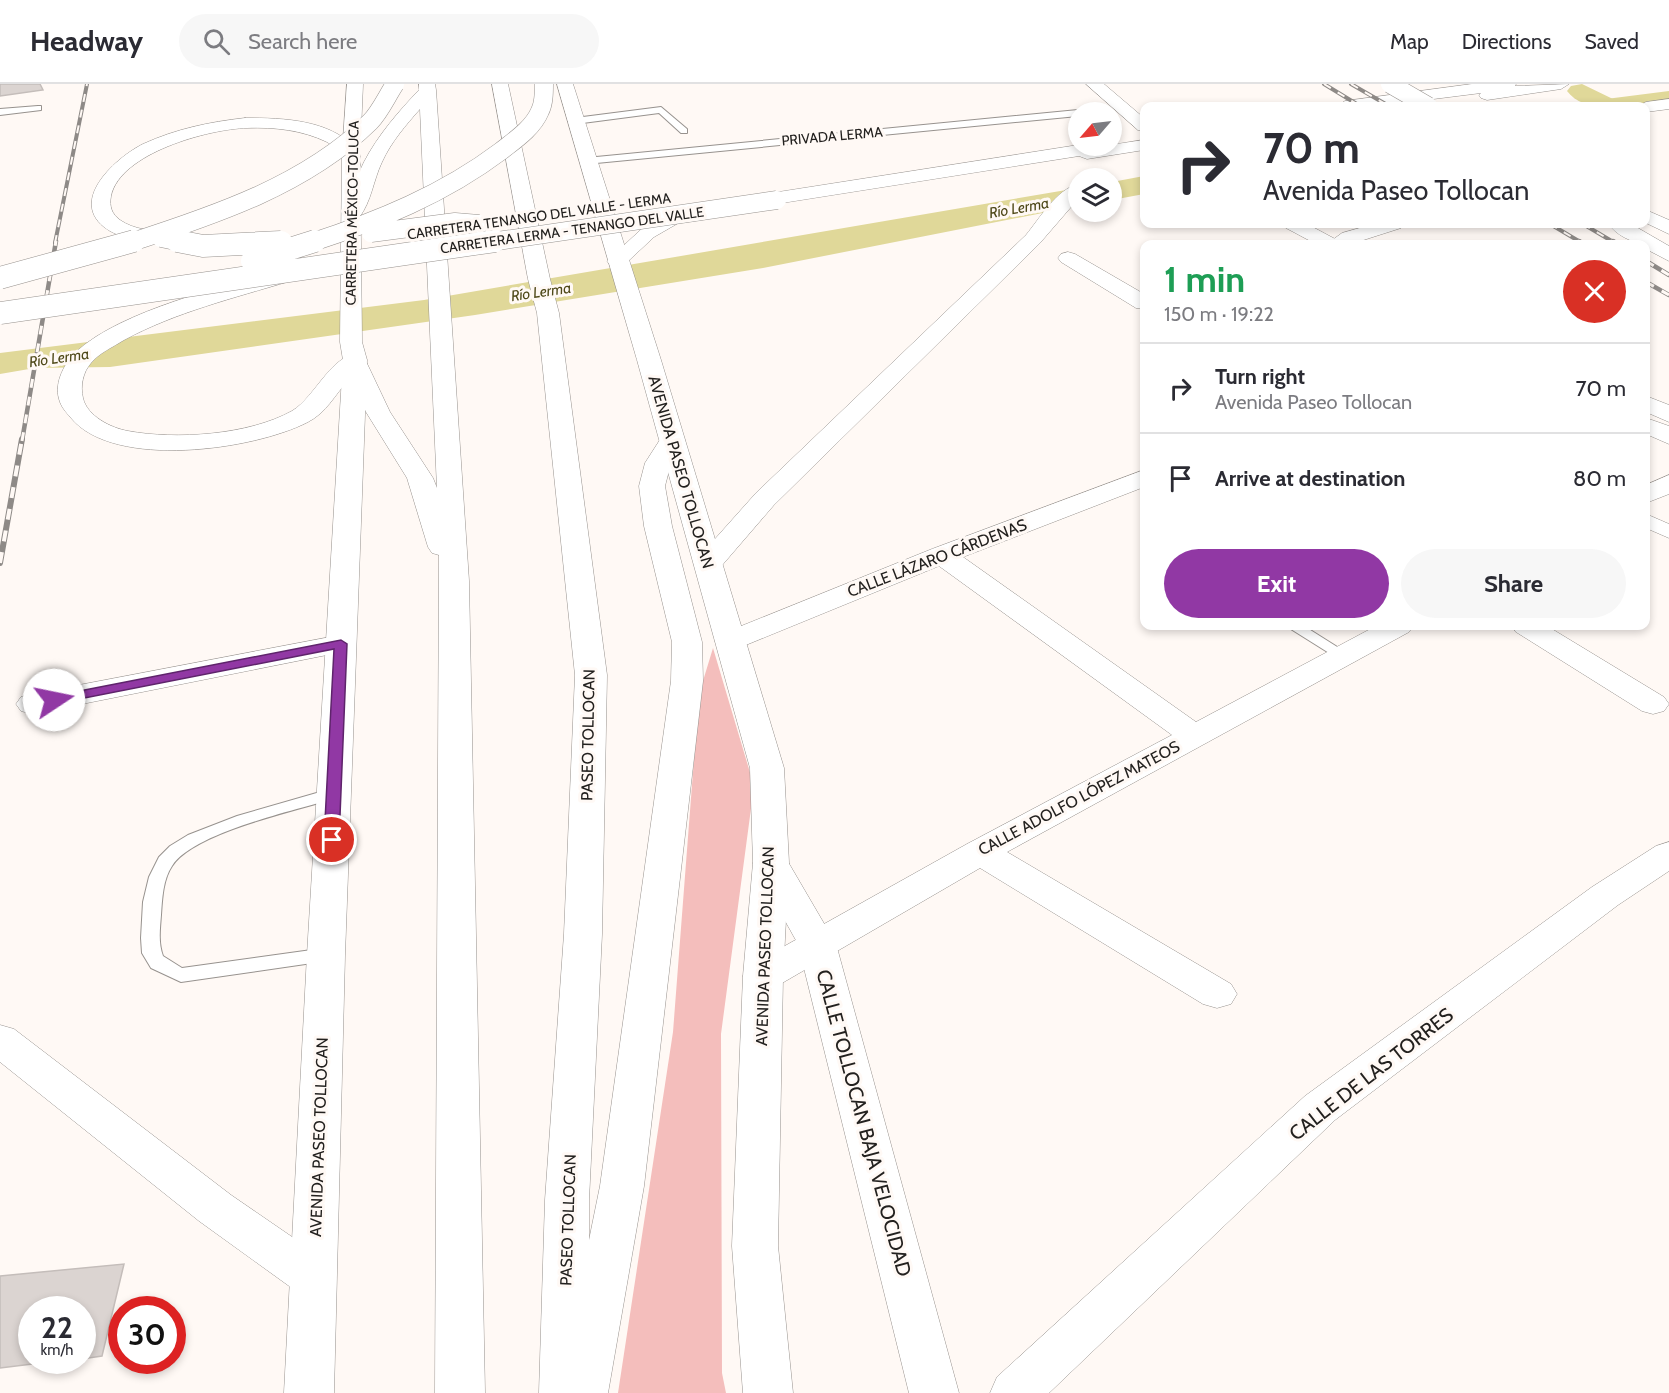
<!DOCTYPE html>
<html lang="en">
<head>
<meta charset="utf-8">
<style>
	:root { --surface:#fff; --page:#f7f7f7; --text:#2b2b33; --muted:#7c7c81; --line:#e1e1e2; --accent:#9138a4 }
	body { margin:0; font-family:Cabin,sans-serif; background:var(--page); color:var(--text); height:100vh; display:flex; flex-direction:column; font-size:22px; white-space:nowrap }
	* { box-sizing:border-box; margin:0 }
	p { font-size:20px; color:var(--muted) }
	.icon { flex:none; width:33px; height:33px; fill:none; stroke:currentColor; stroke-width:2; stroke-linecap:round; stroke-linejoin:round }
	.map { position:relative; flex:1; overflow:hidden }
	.drawer { position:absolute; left:1140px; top:156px; width:510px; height:390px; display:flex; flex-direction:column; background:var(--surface); border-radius:12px; box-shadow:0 3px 9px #0003 }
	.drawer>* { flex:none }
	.top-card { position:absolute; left:1140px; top:18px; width:510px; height:126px; border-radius:12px; box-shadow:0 3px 9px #0003; background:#fff; color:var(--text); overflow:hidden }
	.needle { width:39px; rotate:242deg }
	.tools { position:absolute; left:1068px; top:18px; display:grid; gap:12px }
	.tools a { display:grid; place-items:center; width:54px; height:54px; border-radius:50%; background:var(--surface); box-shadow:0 3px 9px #0003; font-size:30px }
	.speed { position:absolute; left:18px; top:1212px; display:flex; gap:12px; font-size:30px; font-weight:700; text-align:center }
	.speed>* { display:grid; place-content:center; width:78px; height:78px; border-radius:50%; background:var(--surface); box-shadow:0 3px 9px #0003; line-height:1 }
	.speed small { font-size:15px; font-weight:400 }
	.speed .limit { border:9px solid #d22; background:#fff; color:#111 }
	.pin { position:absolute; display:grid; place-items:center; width:51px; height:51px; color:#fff; margin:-26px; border:3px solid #fff; border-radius:50%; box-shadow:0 2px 6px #0007 }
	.me { position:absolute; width:66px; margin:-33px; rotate:79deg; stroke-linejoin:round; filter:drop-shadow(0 0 4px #0008) }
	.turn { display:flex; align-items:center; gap:21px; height:126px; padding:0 24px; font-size:27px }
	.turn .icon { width:78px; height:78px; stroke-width:2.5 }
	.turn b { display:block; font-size:42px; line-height:51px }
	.round { display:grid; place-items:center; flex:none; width:63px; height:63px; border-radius:32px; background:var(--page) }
	.overview { display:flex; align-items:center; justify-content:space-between; height:102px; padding:0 24px }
	h1 { font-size:36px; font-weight:800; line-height:45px; color:#1e9e55 }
	.primary-button { display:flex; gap:12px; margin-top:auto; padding:12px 24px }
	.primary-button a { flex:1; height:69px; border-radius:36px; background:var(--accent); color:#fff; font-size:24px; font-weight:800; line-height:69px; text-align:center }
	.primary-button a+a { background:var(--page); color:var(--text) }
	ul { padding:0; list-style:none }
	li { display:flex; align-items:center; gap:18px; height:90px; padding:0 24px; border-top:2px solid var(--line) }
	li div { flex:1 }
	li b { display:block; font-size:22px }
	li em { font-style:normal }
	header { display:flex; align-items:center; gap:36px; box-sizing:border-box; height:84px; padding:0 30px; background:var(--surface); border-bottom:2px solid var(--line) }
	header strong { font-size:28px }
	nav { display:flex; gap:33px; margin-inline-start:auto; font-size:21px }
	.search { width:420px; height:54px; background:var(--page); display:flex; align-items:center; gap:15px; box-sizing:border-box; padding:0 21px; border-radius:33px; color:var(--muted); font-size:22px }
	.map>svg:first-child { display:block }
	.green { fill:#f4bebc }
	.water { fill:#e0d899 }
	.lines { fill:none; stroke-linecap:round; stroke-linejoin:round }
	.river { fill:#e0d899; fill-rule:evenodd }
	.building { fill:#dbd4d1; stroke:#c4bdba; stroke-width:1.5 }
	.service-casing { stroke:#97928e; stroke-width:2 }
	.pedestrian-casing { stroke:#97928e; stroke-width:1 }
	.minor-casing { stroke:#97928e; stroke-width:1 }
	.tertiary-casing { stroke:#97928e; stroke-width:1 }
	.secondary-casing { stroke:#97928e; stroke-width:1 }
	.primary-casing { stroke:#97928e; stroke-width:1 }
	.trunk-casing { stroke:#97928e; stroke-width:1 }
	.motorway-casing { stroke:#97928e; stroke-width:1 }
	.service { fill:#fff; fill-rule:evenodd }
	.pedestrian { fill:#fff; fill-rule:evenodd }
	.minor { fill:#fff; fill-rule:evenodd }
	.tertiary { fill:#fff; fill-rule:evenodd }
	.secondary { fill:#fff; fill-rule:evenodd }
	.primary { fill:#fff; fill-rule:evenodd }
	.trunk { fill:#fff; fill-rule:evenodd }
	.motorway { fill:#fff; fill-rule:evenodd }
	.rail-far2-casing { stroke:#8e8a87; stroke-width:4 }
	.rail-far1-casing { stroke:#8e8a87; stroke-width:4.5 }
	.rail-casing { stroke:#8e8a87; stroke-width:6 }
	.rail-far2 { stroke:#fff9f5; stroke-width:2; stroke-dasharray:8; stroke-linecap:butt }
	.rail-far1 { stroke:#fff9f5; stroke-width:3; stroke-dasharray:9; stroke-linecap:butt }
	.rail { stroke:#fff9f5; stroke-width:4; stroke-dasharray:11; stroke-linecap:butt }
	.secondary-bridge-casing { stroke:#97928e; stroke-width:19; stroke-linecap:butt }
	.motorway-bridge-far1-casing { stroke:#97928e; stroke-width:19; stroke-linecap:butt }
	.motorway-bridge-casing { stroke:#97928e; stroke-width:23; stroke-linecap:butt }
	.secondary-bridge { stroke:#fff; stroke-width:18 }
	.motorway-bridge-far1 { stroke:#fff; stroke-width:18 }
	.motorway-bridge { stroke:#fff; stroke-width:22 }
	.route { fill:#9138a4; stroke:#5e246b; stroke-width:1.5 }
	.labels { text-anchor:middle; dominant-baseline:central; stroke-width:6; stroke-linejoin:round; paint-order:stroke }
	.far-street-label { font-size:14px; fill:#23211f; stroke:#fff9f5 }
	.far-water-label { font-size:15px; font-style:italic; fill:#4e4818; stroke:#fff9f5 }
	.street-label { font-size:16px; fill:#23211f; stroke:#fff9f5 }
	.near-street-label { font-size:20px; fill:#23211f; stroke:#fff9f5 }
</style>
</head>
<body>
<header>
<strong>Headway</strong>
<div class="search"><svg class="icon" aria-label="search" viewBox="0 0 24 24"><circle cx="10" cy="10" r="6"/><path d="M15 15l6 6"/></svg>Search here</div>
<nav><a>Map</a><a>Directions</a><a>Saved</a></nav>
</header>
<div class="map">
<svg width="1669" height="1309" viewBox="0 0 1669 1309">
	<rect width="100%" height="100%" fill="#fff9f5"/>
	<path class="green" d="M713,564l41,138 -33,248 1,339 4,20h-108l55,-361 26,-338z"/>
	<path class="water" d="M1669,7v11l-35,4h-83z
		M1144,92v18l-32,6v-18z
		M1078,104v18l-315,62 -288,47 -365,52 -75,1 -35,6v-21l424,-53z"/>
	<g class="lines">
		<path class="river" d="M1582,0l33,16 4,5c-16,5 -41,1 -52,-14l4,-5z"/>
	</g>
	<path class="building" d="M0,0h40l3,6 -43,6z
		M124,1180l-22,92 -20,3v-49h-50v50h33l-65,8v-92z"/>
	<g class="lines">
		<g class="service-casing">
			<path id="service" d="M38,22h3v4l-41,5v-6z
				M661,23l26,22v4h-6l-22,-20 -84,11 -4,-3 4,-3z
				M1103,24l3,1v3h-21z
				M1078,26l4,2h-4v4l-492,48 -5,-3 5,-3z
				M1286,542h18l46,29 -8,5 -5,-2z
				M334,704l6,1 3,4 -3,4c-39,12 -147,35 -168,69 -9,13 -10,33 -11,49 -1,13 -3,28 2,41l19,12 144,-20 7,2 3,5 -3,5 -152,22 -30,-14 -9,-15 -1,-15 2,-36 6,-25 10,-20 11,-11 18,-11 49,-19z"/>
		</g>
		<g class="pedestrian-casing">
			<path id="pedestrian" d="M1646,430l23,10v14l-23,-10z"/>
		</g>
		<g class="minor-casing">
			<path id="minor" d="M1669,15v10l-23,3v-6h-8l8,-4z
				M1646,126l23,10v14l-23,-11z
				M1374,140h30l-3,4 -50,16h-24l15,-11z
				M1068,168l7,2 69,40v15l-8,-1 -75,-46 -3,-4 3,-4z
				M1646,334l23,8v18l-23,-10z
				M1144,386v17l-181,70 233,165 180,-96h37l-4,6 -402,220 224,132 6,10 -6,10 -14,4 -14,-4 -223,-136 -203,118 -14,4 -14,-4 -6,-10 6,-10 218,-122 205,-109 -233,-169 -198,81 -11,3 -11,-3 -4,-6 4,-6 213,-86z
				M1669,391v19l-23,9v-18z
				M1512,542h35l117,71 5,7 -5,7 -11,3 -11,-3 -126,-79z
				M341,551l11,3 4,6 -4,6 -320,64 -11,-3 -5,-7 5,-7 11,-3z
				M1669,758v29l-51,34 -283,215 -286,273h-59l7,-16 308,-281 287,-209 64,-41z
				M0,941l14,4 217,166 99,68 6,14 -6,14 -17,6 -17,-6 -97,-70 -199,-159z"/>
		</g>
		<g class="tertiary-casing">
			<path id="tertiary" d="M771,767l13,4 52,89 123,449h-50l-111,-449 -45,-81 5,-8z"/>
		</g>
		<g class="secondary-casing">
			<path id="secondary" d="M347,0h16l-3,70 2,188 5,18 -22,595 -11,438h-50l23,-438 36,-595 -3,-18 2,-188z
				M557,0h16l88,276 123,408 5,95 -6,113 -5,270 15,147h-50l-11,-147 11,-270 10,-113 -3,-95 -113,-408z
				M1086,0h18l40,34v13l-6,-1z
				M1283,140h24l30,16 3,4h-24l-30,-16z
				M1609,140h22l38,22v15l-23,-12v-5c-12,0 -32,-10 -37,-20z
				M1646,312l23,9v17l-23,-10z"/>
		</g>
		<g class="primary-casing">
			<path id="primary" d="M672,348l9,3 4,5 -14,23 -6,23 7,40 30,116 1,39 -59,505 -36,207h-50l42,-207 71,-505 1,-39 -28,-116 -5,-40 6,-23 18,-28z"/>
		</g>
		<g class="trunk-casing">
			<path id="trunk" d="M419,0h16l1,6 33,491 16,812h-50l4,-838 -7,-2 -4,-6 -21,-69 -41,-66 -23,-52 4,-5 8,-2 8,2 27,57 43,66 4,10 -17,-379c-14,16 -29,33 -38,53 -9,19 -10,38 -23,56h-14l-3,-4c12,-17 13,-35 22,-52 14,-27 35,-51 55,-72z
				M492,0h16l42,195 9,34 48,362 -5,259 -13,266v193h-50l6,-193 19,-266 11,-259 -38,-362 -9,-34z"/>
		</g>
		<g class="motorway-casing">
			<path id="motorway" d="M1472,0h44l-1,2 54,-2 -8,5 -74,11 -6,-2 -2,-3 2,-2 -103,13h-41l8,-5z
				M245,34c38,0 90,1 115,36l-3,4c-15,4 -18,-9 -30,-16 -25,-12 -52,-15 -80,-14 -38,1 -127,25 -136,68 -2,11 1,18 9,24 14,10 32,10 48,14l3,4 -3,4 -7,2c-18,-3 -42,-5 -57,-17 -35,-28 13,-70 39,-83 33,-15 66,-22 102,-26z
				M1144,56v10l-57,9 -8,-3 -392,62 -33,19 -30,28 -7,2 -7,-2 -3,-4 41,-38 35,-16 395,-62 34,1v-5l4,3z
				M1078,100v15l-38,44 -266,262 -56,65 -10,3 -10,-3 -4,-6 4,-6 58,-65 270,-258c14,-17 30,-45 52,-51z
				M283,187l7,2 4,4 -4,4c-56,17 -114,31 -166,59 -11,7 -25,13 -33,23 -8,9 -11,23 -8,35 4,18 28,30 45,33 48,9 121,4 164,-20 24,-14 42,-63 71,-56l4,5c-6,7 -13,13 -19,20 -13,15 -22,33 -40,42 -54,28 -194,48 -237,-4 -5,-6 -10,-11 -12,-19 -5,-17 6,-37 18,-48 44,-40 148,-66 206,-80z"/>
		</g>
		<use href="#service" class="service"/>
		<use href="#pedestrian" class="pedestrian"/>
		<use href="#minor" class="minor"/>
		<use href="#tertiary" class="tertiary"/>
		<use href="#secondary" class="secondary"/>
		<use href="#primary" class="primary"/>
		<use href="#trunk" class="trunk"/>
		<use href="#motorway" class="motorway"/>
		<g class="rail-far2-casing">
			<path id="rail-far2" d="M1324,0l36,22
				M1351,0l38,22
				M1550,140l32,19
				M1583,140l32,19
				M55,159l32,-159"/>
		</g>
		<g class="rail-far1-casing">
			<path id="rail-far1" d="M1579,157l5,3
				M1613,157l5,3
				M1646,177l23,14
				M1646,198l23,13
				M22,357l34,-200"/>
		</g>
		<g class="rail-casing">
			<path id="rail" d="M0,479l22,-124"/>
		</g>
		<use href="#rail-far2" class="rail-far2"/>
		<use href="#rail-far1" class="rail-far1"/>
		<use href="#rail" class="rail"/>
		<g class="secondary-bridge-casing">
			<path id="secondary-bridge" d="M1390,0l38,22"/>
		</g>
		<g class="motorway-bridge-far1-casing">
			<path id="motorway-bridge-far1" d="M371,149l84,-11 24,2
				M161,154l24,5
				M129,159c84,-27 177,-58 241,-121 10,-10 17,-26 25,-38
				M270,159l11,-1
				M310,159c68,-22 134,-49 191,-92 14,-11 32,-23 39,-40 4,-8 4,-18 4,-27
				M484,159l293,-43"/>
		</g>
		<g class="motorway-bridge-casing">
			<path id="motorway-bridge" d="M177,157l26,5 78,-4
				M252,177l63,-20
				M0,194l134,-37
				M0,229l495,-72"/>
		</g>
		<use href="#secondary-bridge" class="secondary-bridge"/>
		<use href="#motorway-bridge-far1" class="motorway-bridge-far1"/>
		<use href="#motorway-bridge" class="motorway-bridge"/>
	</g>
	<path class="route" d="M341,556l6,4 -8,196 -7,4 -8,-4 10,-191 -280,55 -6,-4 6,-4z"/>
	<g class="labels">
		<g class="far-street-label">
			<text transform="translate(832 52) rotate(-5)">PRIVADA LERMA</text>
			<text transform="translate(352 129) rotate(-89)">CARRETERA MÉXICO-TOLUCA</text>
			<text transform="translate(539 132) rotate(-8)">CARRETERA TENANGO DEL VALLE - LERMA</text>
			<text transform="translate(572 146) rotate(-8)">CARRETERA LERMA - TENANGO DEL VALLE</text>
		</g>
		<g class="far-water-label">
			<text transform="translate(1019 124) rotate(-10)">Río Lerma</text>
			<text transform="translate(541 208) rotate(-8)">Río Lerma</text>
			<text transform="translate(59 274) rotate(-8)">Río Lerma</text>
		</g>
		<g class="street-label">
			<text transform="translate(681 388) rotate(74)">AVENIDA PASEO TOLLOCAN</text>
			<text transform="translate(937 474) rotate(-21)">CALLE LÁZARO CÁRDENAS</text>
			<text transform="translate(588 651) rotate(-89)">PASEO TOLLOCAN</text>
			<text transform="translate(1079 714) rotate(-28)">CALLE ADOLFO LÓPEZ MATEOS</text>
			<text transform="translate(765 862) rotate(-88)">AVENIDA PASEO TOLLOCAN</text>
			<text transform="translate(319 1053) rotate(-88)">AVENIDA PASEO TOLLOCAN</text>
			<text transform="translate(568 1136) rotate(-88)">PASEO TOLLOCAN</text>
		</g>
		<g class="near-street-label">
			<text transform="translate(1371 990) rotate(-38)">CALLE DE LAS TORRES</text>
			<text transform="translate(864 1039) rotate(75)">CALLE TOLLOCAN BAJA VELOCIDAD</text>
		</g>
	</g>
</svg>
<div class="tools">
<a><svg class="needle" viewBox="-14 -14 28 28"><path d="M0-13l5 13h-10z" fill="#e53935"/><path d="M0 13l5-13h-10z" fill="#7c7c81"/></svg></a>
<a><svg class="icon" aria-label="layers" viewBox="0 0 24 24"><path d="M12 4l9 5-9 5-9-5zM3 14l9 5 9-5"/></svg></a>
</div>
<div class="speed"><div>22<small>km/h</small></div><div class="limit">30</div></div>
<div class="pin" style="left:332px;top:756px;background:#d93025"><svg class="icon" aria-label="arrive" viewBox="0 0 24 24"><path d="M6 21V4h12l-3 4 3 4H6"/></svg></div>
<svg class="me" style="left:54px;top:616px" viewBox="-20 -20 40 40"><circle r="19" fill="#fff"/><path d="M0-13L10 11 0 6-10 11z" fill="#9138a4"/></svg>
<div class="top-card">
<div class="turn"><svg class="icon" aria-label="right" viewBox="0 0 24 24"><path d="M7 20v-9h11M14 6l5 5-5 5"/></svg><div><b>70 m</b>Avenida Paseo Tollocan</div></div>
</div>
<section class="drawer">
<div class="overview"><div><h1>1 min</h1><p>150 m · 19:22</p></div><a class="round" style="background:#d93025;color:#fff"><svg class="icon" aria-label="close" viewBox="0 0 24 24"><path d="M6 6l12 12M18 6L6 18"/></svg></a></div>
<ul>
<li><svg class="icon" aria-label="right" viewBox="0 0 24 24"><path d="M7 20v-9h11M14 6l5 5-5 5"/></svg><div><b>Turn right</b><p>Avenida Paseo Tollocan</p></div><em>70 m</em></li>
<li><svg class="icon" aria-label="arrive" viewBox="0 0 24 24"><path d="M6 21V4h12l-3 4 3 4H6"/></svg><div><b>Arrive at destination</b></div><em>80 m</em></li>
</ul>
<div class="primary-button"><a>Exit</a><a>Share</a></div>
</section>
</div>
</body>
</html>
